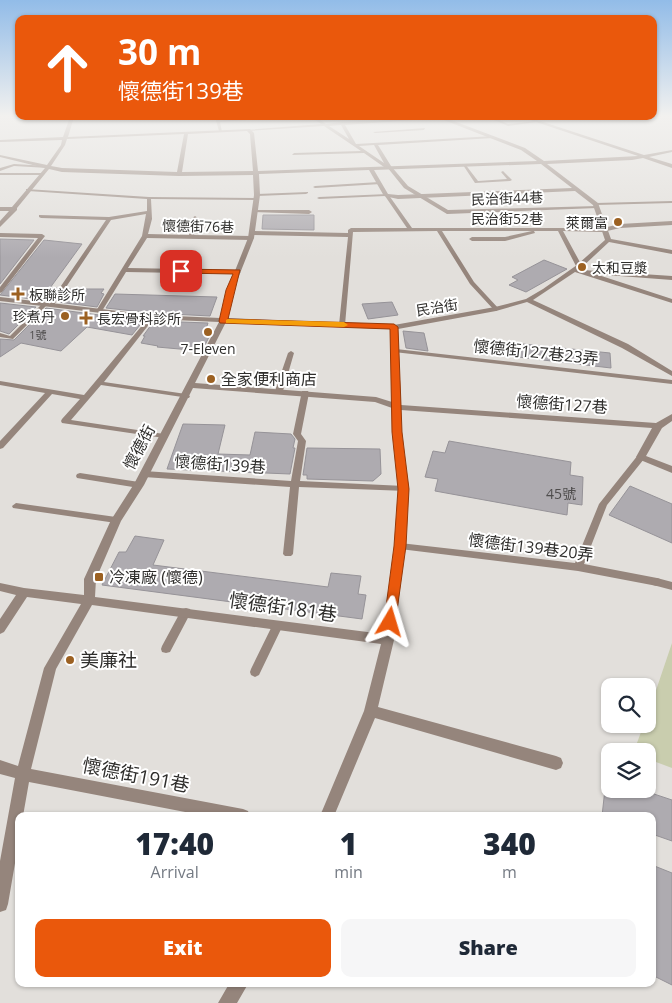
<!DOCTYPE html>
<html lang="en">
<head>
<meta charset="utf-8">
<style>
	:root { --surface:#fff; --page:#f6f6f7; --text:#1f2937; --muted:#747a83; --accent:#ea580c }
	body { margin:0; font-family:"Open Sans","Noto Sans TC",sans-serif; background:var(--page); color:var(--text); height:100vh; display:flex; flex-direction:column; font-size:19px; white-space:nowrap }
	* { box-sizing:border-box; margin:0 }
	p { font-size:16px; color:var(--muted) }
	.icon { flex:none; width:28px; height:28px; fill:none; stroke:currentColor; stroke-width:2; stroke-linecap:round; stroke-linejoin:round }
	.map { position:relative; flex:1; overflow:hidden }
	.drawer { position:absolute; left:15px; top:812px; width:641px; height:175px; display:flex; flex-direction:column; background:var(--surface); border-radius:10px; box-shadow:0 1px 4px #0004 }
	.drawer>* { flex:none }
	.hud { position:absolute; left:15px; top:15px; width:642px; height:105px; border-radius:10px; box-shadow:0 1px 4px #0004; background:#ea580c; color:#fff; overflow:hidden }
	.controls { position:absolute; left:601px; top:678px; display:grid; gap:10px }
	.controls a { display:grid; place-items:center; width:55px; height:55px; border-radius:10px; background:var(--surface); box-shadow:0 1px 4px #0004; font-size:25px }
	.pin { position:absolute; display:grid; place-items:center; width:42px; height:42px; color:#fff; margin:-21px; border-radius:10px; box-shadow:0 2px 8px #0006 }
	.me { position:absolute; width:55px; margin:-28px; rotate:7deg; stroke-linejoin:round; filter:drop-shadow(0 0 4px #0008) }
	.turn { display:flex; align-items:center; gap:18px; height:105px; padding:0 20px; font-size:22px }
	.turn .icon { width:65px; height:65px; stroke-width:2.5 }
	.turn b { display:block; font-size:35px; line-height:42px }
	.eta { display:flex; justify-content:space-evenly; align-items:center; height:85px; text-align:center }
	.eta b { font-size:30px; font-weight:800; line-height:35px }
	.action { display:flex; gap:10px; margin-top:auto; padding:10px 20px }
	.action a { flex:1; height:58px; border-radius:10px; background:var(--accent); color:#fff; font-size:20px; font-weight:800; line-height:58px; text-align:center }
	.action a+a { background:var(--page); color:var(--text) }
	.map>svg:first-child { display:block }
	.green { fill:#c9cdae }
	.building { fill:#aeabb0; stroke:#969398 }
	.lines { fill:none; stroke-linecap:round; stroke-linejoin:round }
	.service { fill:#95857c; fill-rule:evenodd }
	.minor { fill:#95857c; fill-rule:evenodd }
	.route { fill:#ea580c; stroke:#983908 }
	.slow { fill:#f59e0b }
	.poi-dot { fill:#9c6122; stroke:#fff; stroke-width:2 }
	.labels { text-anchor:middle; dominant-baseline:central; stroke-width:4; stroke-linejoin:round; paint-order:stroke }
	.far-number-label { font-size:11px; fill:#4f4d4d }
	.far-street-label { font-size:14px; fill:#2f2e2c; stroke:#fff }
	.far-poi-label { font-size:14px; fill:#2f2e2c; stroke:#fff; text-anchor:start }
	.number-label { font-size:14px; fill:#4f4d4d }
	.street-label { font-size:16px; fill:#2f2e2c; stroke:#fff }
	.poi-label { font-size:16px; fill:#2f2e2c; stroke:#fff; text-anchor:start }
	.near-street-label { font-size:19px; fill:#2f2e2c; stroke:#fff }
	.near-poi-label { font-size:19px; fill:#2f2e2c; stroke:#fff; text-anchor:start }
</style>
</head>
<body>
<div class="map">
<svg width="672" height="1003" viewBox="0 0 672 1003">
	<rect width="100%" height="100%" fill="#e2dfdb"/>
	<path class="green" d="M672,643v125l-24,-9v-8h-14l10,-27h4v-10z"/>
	<path class="building" d="M263,215h51v15l-52,-1z
		M0,239l34,1 -34,44z
		M44,240l38,4 -32,44h7l-8,13 -49,-6z
		M544,260l23,9 -41,23 -17,-7 9,-5 -6,-3z
		M67,289h37l-3,4 3,1 -7,13 -39,-5z
		M115,294l102,3 -7,19 -58,-3 -46,-5z
		M392,302l6,13 -30,4 -6,-15z
		M0,303l36,4 -27,27 -9,-3z
		M46,308l53,7 45,5 -12,15 -45,-8 -26,24 -40,-8 -21,14v-18l14,1z
		M154,321l54,2 -2,6h7l-11,22 -45,-4 1,-1 -17,-3 4,-7h-2z
		M403,331l21,2 4,18 -22,-3z
		M494,341l116,12 1,15 -119,-14z
		M183,424l42,1 -7,29 32,1 5,-23 36,2 4,5 -2,9h2l-5,26 -123,-5z
		M449,441l122,21 -1,13 13,2 -1,28 -14,-2 -1,12 -132,-24 3,-12 -13,-2 8,-26 12,2z
		M307,448l73,1 1,25 -8,7 -66,-2v-4h-4z
		M630,486l42,18v39l-63,-28z
		M135,536l29,4 -11,25 175,22 3,-14 30,3 -3,18 8,1 -4,24 -260,-34 17,-33h7z
		M605,789h34l33,11v41l-20,-7v-18h-50z
		M652,865l20,8v112l-20,-10z"/>
	<g class="lines">
		<path class="service" d="M215,117h4l3,15 -3,-1z
			M311,117h5l10,7 16,-2 99,-4 -96,7 11,19 138,-8 -1,2 -115,7 13,21 17,20 40,24 149,-4 2,1 -2,1 -150,6 -43,-26 -17,-21h-3l-20,-14 -72,2 2,-2 67,-2 -37,-25 -76,5 -2,-1 75,-6zM341,125l8,14 -20,-13zM374,145l10,18 -25,-17z
			M487,117h6l15,7 27,-3 2,1 -29,4z
			M425,128l-1,2 -49,3 -2,-1z
			M14,164l34,2 2,1 -2,1 -34,-2 -14,5v-3z
			M465,164l13,17 29,-2 -6,-7 2,-1 9,9 -2,1 -35,2 -12,-18z
			M0,173h42l2,1 -2,1h-42z
			M379,182h2v2l-66,4 -2,-1 2,-1z
			M26,189l123,8 107,1h2v2l-107,-1 1,20 -4,15 41,1 3,-17 3,-2 3,2 -4,17 57,1 3,2 -3,2 -104,-2 -19,30 110,2 3,2 -3,2 -112,-2 -24,39 -3,2 -3,-2 46,-75 4,-22 -35,6 -57,85 -3,2 -3,-2 58,-85 -65,-2 -2,-1v-2l70,2 38,-6v-12l-119,-8 -2,-1z
			M308,192v1l-2,1 -49,2 -2,-1 2,-1z
			M388,194l24,34h191l17,-4 52,-3v4l-52,3 -17,4 -40,-1 19,35 -3,2 -3,-2 -18,-35h-24l1,2 -30,8h-33l-3,-2 3,-2h33l27,-6h-90l32,51 25,27 -3,2 -2,-1 -24,-26 -33,-53 -84,1 -8,93 -3,2 -3,-2 9,-88 -96,-2 -3,-2 3,-2 96,2v-3l3,-2h56l-22,-32 -66,3 -2,-1 2,-1z
			M672,201v2l-76,2 -2,-1 2,-1z
			M255,210h54l3,2 -3,2 -56,-2v-1z
			M0,233l42,1 3,2 -43,56 -2,1v-6l38,-49 -38,-1z
			M582,270l90,6v4l-92,-7v-2z
			M42,304l5,1 -34,34 -13,-2v-4l10,3z
			M152,315l2,1v2l-50,64 82,12 4,2 -1,2 -88,-13 -30,35 93,14h3l1,2 -1,2h-3l-102,-15 -1,-2 1,-2 18,-20 -28,-5 -49,54 -3,1v-8l45,-48 -45,-8v-4l84,14 66,-79z
			M396,349l276,31v4l-278,-32v-2z
			M291,351l3,2 -11,38 -1,2h-6l-1,-2 13,-38z
			M302,391h6l1,2 -8,41 5,7 -6,40 104,5 4,3 -1,2 -108,-4 -6,67 -2,2h-6l-2,-2 7,-67 -146,-10 -4,-3 4,-3 147,10 7,-40 -5,-7z
			M641,454l3,1 1,2 -1,2 -37,46 -23,59 73,14 3,1 2,3 -2,3 -3,1 -79,-15 -178,-22 -3,-1 -2,-2 2,-2 3,-1 175,20 24,-59 39,-49z
			M80,473l59,9 4,3 -4,3 -62,-10 -1,-2 1,-2z
			M16,503l100,14 4,3 -4,3 -103,-15 -1,-2z
			M186,608l4,1 1,3 -21,40 -4,1 -4,-1 -1,-3 1,-3 20,-37z
			M278,621l4,1 1,3 -24,50 -4,2 -4,-2 -1,-3 1,-3 23,-47z
			M328,810l5,1 1,5h-13l1,-5z"/>
		<path class="minor" d="M70,117h4l-6,20 182,-8 4,4 4,38 279,-10 -16,-11 -85,-33h7l82,31 19,13 94,-5 -117,-39h7l116,38 28,-5v2l-23,5 23,7v4l-29,-10 -11,2 -85,4 51,39 13,36 61,11v4l-63,-12 -29,27 92,30v4l-97,-31 -42,28 95,44 44,27v5l-50,-28 -95,-46 -31,9 -98,18 3,76 255,18 16,-9v7l-10,7 -16,28 26,10v7l-34,-14 -2,-2 16,-29 -251,-18v22l8,57 -4,57 -11,94 -16,67 178,49 5,2 2,5 -2,5 -5,2 -181,-52 -41,98h-14l44,-105 17,-67 -289,-39 -36,64 -25,100 212,40 5,2 2,5h-44l-177,-34 -6,34h-4v24l-11,64 -2,6 -6,2v-51l15,-83 -15,-4v-14l18,6 26,-98 37,-64 -54,-7 -23,35 -4,2v-15l16,-24 -16,-4v-8l24,5 60,7v-16l27,-59 23,-36 85,-162 -67,-3 -152,-18v-4l152,18 68,3 7,-27 21,-53 6,-43 -1,-20 -74,1 -117,-4 -13,-3 -32,39v2l-17,17v-6l9,-10h-9v-4h12l33,-39 -45,-11v-2l47,10 14,-20 1,-5 -62,2v-2l63,-3zM247,131l3,3 3,37 -71,1 6,-38zM184,134l-7,38 -115,-4 -11,-2 14,-21 2,-6zM541,164l31,24 -174,7 -10,-1 -14,-24zM369,170l15,26 14,3 177,-8 18,14 12,35 -28,25 -34,24 -17,10 -31,8 -101,18 -167,-7 6,-27 21,-53 6,-43 -1,-21zM226,322l164,7 2,73 -16,-5 -181,-14zM193,388l182,14 17,6 1,24 6,57 -4,57 -12,88 -288,-37 1,-18 25,-58 23,-36z
			M261,117h32l-75,5 -2,-1z
			M657,578l15,4v8l-19,-5 -2,-3 2,-3z
			M229,984h19l-11,19h-19z"/>
	</g>
	<linearGradient id="sky" x2="0" y2="1"><stop stop-color="#92bce8"/><stop offset="0.45" stop-color="#f2f1ef"/><stop offset="1" stop-color="#f2f1ef" stop-opacity="0"/></linearGradient>
	<rect width="672" height="258" fill="url(#sky)"/>
	<path class="route" d="M178,269l62,1 -12,49 166,5 4,3 4,105 7,57 -3,57 -11,79 -5,2 -4,-2 -2,-3 10,-76 4,-57 -6,-57 -2,-103 -170,-6 -1,-2 7,-31 7,-16 -52,-1 -4,-2z"/>
	<path class="slow" d="M228,319l116,3 4,3 -4,2 -118,-4v-3z"/>
	<g class="poi-dot">
		<circle cx="618" cy="222" r="5"/>
		<circle cx="582" cy="267" r="5"/>
		<path d="M15.5 286.5h5v5h5v5h-5v5h-5v-5h-5v-5h5z"/>
		<circle cx="65" cy="316" r="5"/>
		<path d="M83.5 310.5h5v5h5v5h-5v5h-5v-5h-5v-5h5z"/>
		<circle cx="208" cy="332" r="5"/>
		<circle cx="211" cy="379" r="5"/>
		<rect x="94" y="572" width="10" height="10" rx="2.5"/>
		<circle cx="70" cy="660" r="5"/>
	</g>
	<g class="labels">
		<g class="far-number-label">
			<text x="38" y="334">1號</text>
		</g>
		<g class="far-street-label">
			<text transform="translate(507 198) rotate(-2)">民治街44巷</text>
			<text x="507" y="218">民治街52巷</text>
			<text transform="translate(198 226) rotate(1)">懷德街76巷</text>
			<text transform="translate(437 307) rotate(-9)">民治街</text>
		</g>
		<g class="far-poi-label">
			<text x="608" y="222" text-anchor="end">萊爾富</text>
			<text x="592" y="267">太和豆漿</text>
			<text x="29" y="294">板聯診所</text>
			<text x="55" y="316" text-anchor="end">珍煮丹</text>
			<text x="97" y="318">長宏骨科診所</text>
			<text x="208" y="348" text-anchor="middle">7-Eleven</text>
		</g>
		<g class="number-label">
			<text x="561" y="493">45號</text>
		</g>
		<g class="street-label">
			<text transform="translate(536 352) rotate(6)">懷德街127巷23弄</text>
			<text transform="translate(562 404) rotate(4)">懷德街127巷</text>
			<text transform="translate(139 447) rotate(-62)">懷德街</text>
			<text transform="translate(220 464) rotate(4)">懷德街139巷</text>
			<text transform="translate(531 547) rotate(7)">懷德街139巷20弄</text>
		</g>
		<g class="poi-label">
			<text x="221" y="379">全家便利商店</text>
			<text x="109" y="577">冷凍廠 (懷德)</text>
		</g>
		<g class="near-street-label">
			<text transform="translate(283 607) rotate(8)">懷德街181巷</text>
			<text transform="translate(136 775) rotate(11)">懷德街191巷</text>
		</g>
		<g class="near-poi-label">
			<text x="80" y="660">美廉社</text>
		</g>
	</g>
</svg>
<div class="controls">
<a><svg class="icon" aria-label="search" viewBox="0 0 24 24"><circle cx="10" cy="10" r="6"/><path d="M15 15l6 6"/></svg></a>
<a><svg class="icon" aria-label="layers" viewBox="0 0 24 24"><path d="M12 4l9 5-9 5-9-5zM3 14l9 5 9-5"/></svg></a>
</div>
<div class="pin" style="left:181px;top:271px;background:#d93025"><svg class="icon" aria-label="arrive" viewBox="0 0 24 24"><path d="M6 21V4h12l-3 4 3 4H6"/></svg></div>
<svg class="me" style="left:390px;top:622px" viewBox="-20 -20 40 40"><path d="M0-17L14 15 0 8-14 15z" fill="#ea580c" stroke="#fff" stroke-width="4"/></svg>
<div class="hud">
<div class="turn"><svg class="icon" aria-label="ahead" viewBox="0 0 24 24"><path d="M12 20V5M6 11l6-6 6 6"/></svg><div><b>30 m</b>懷德街139巷</div></div>
</div>
<section class="drawer">
<div class="eta">
<div><b>17:40</b><p>Arrival</p></div>
<div><b>1</b><p>min</p></div>
<div><b>340</b><p>m</p></div>
</div>
<div class="action"><a>Exit</a><a>Share</a></div>
</section>
</div>
</body>
</html>
